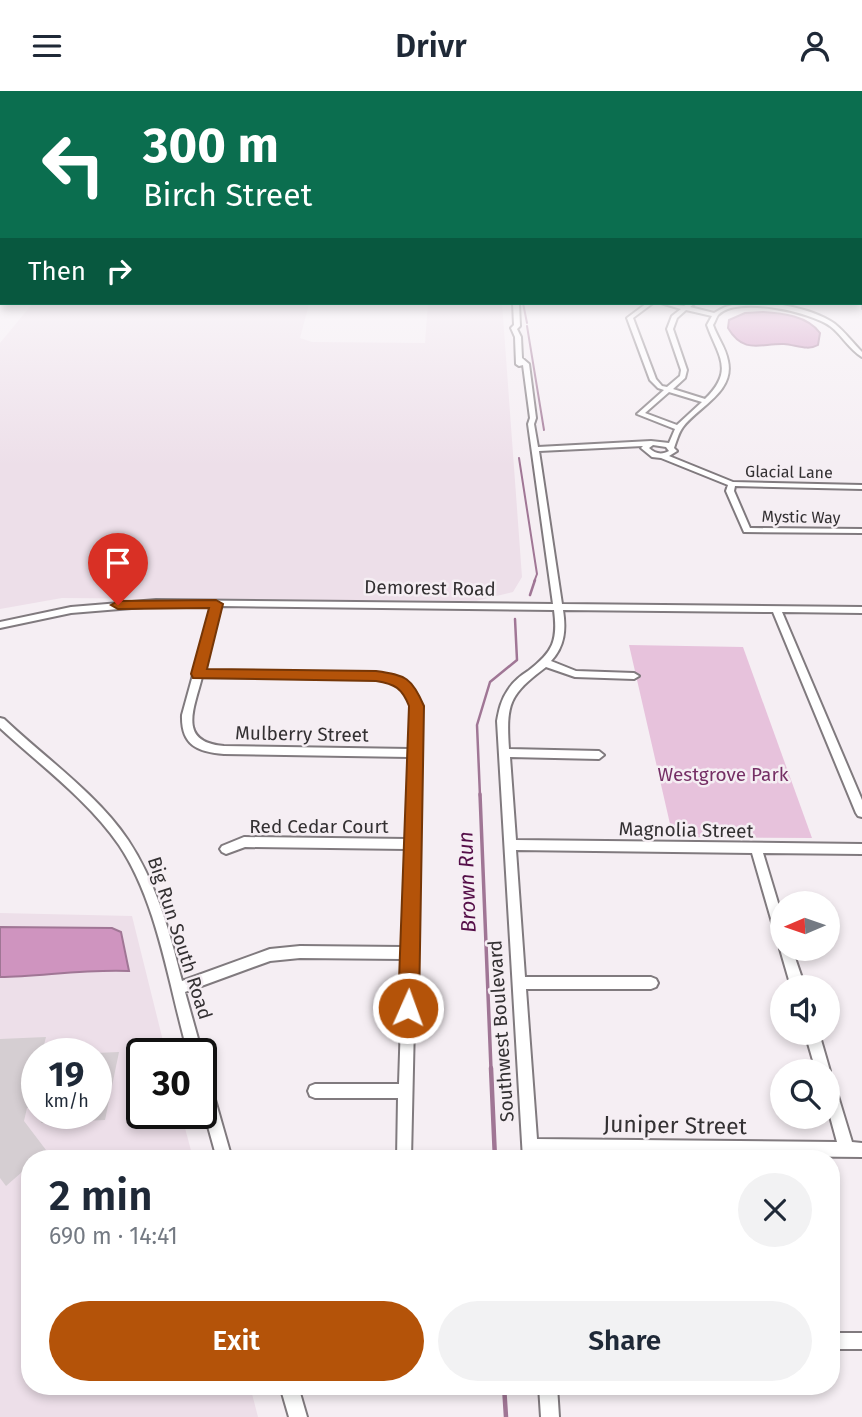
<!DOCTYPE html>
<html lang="en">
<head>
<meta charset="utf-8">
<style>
	:root { --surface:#fff; --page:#f2f2f3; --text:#1f2937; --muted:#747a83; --accent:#b45309 }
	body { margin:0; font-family:"Fira Sans",sans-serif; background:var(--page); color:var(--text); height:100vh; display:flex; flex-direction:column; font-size:26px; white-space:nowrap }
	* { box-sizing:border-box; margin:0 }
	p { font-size:23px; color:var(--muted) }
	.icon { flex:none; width:38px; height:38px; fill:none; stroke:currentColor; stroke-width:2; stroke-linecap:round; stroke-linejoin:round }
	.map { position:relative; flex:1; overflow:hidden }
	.side { position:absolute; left:21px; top:1059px; width:819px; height:245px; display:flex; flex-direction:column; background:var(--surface); border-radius:28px; box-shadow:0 4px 10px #0003 }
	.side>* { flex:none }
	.top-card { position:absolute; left:0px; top:0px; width:863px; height:214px; box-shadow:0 4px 10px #0003; background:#0b6e4f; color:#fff; overflow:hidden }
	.needle { width:46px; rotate:268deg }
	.tools { position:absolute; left:770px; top:800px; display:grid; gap:14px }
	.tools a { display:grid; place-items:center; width:70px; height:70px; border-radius:50%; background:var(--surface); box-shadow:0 4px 10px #0003; font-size:35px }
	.speed { position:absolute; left:21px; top:947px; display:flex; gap:14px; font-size:35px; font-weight:700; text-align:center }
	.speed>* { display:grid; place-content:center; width:91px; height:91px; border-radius:50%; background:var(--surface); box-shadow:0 4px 10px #0003; line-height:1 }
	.speed small { font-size:18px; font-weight:400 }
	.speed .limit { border:4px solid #111; border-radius:10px; background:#fff; color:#111 }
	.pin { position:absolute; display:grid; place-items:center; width:60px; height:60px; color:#fff; margin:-72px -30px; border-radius:50% 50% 50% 0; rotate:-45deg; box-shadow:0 0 7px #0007 }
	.pin .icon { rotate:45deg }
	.me { position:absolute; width:77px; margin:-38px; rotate:2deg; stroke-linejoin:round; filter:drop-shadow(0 0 5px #0008) }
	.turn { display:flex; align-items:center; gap:24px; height:147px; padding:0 28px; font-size:32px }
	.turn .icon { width:91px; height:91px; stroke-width:2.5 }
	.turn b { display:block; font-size:49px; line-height:60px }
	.then { display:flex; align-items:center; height:66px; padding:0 28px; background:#0003; gap:14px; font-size:26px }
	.round { display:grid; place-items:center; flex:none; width:74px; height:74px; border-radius:37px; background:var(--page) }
	.summary { display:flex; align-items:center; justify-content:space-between; height:119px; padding:0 28px }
	h1 { font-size:42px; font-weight:600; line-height:52px }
	.cta { display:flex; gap:14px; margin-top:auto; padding:14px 28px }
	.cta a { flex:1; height:80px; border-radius:42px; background:var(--accent); color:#fff; font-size:28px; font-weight:600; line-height:80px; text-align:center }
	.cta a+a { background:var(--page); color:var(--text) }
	header { display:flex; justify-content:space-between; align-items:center; height:91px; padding:0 28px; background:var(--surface); font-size:32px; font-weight:600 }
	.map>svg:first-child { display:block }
	.built { fill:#eddfe9; fill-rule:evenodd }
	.green { fill:#e7c2dc }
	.water { fill:#cf94bf; stroke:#a07695; stroke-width:2 }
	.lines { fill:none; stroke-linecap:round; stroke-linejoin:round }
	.stream-far3 { stroke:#a07695; stroke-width:2 }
	.stream-far2 { stroke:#a07695; stroke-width:2.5 }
	.stream-far1 { stroke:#a07695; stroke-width:3.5 }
	.stream { stroke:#a07695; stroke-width:4.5 }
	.building { fill:#d5ced2 }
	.minor-casing { stroke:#807a7e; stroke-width:4 }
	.minor { fill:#fff; fill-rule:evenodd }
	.route { fill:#b45309; stroke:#753606; stroke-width:2 }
	.labels { text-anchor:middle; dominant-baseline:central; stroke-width:5; stroke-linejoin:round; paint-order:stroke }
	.far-street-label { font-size:16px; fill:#333032; stroke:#f5eef3 }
	.street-label { font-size:19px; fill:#333032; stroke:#f5eef3 }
	.park-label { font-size:19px; fill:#752f65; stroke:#f5eef3 }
	.water-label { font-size:21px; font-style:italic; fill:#550f48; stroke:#f5eef3 }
	.near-street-label { font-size:23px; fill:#333032; stroke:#f5eef3 }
</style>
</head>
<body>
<header><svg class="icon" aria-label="menu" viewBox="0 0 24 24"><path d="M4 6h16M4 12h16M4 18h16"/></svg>Drivr<svg class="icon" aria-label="person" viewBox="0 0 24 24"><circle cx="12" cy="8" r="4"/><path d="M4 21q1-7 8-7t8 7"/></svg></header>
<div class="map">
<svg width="862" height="1326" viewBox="0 0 862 1326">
	<rect width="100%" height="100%" fill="#f5eef3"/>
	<path class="built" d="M33,212l276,1 -9,34 12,4 113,1 3,-40h74l20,274 -9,15 -37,9 -414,-3 -62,11v-266z
		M0,822l132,3 34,137h-24v60h39l12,45 -163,1v227h220l8,31h-258zM37,962h59v60h-59z"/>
	<path class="green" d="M629,554l114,2 69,191 -139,-1z"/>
	<path class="water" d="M763,221c19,1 45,4 57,21l-2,12c-10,6 -22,0 -34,-1 -23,-1 -40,11 -56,-16l1,-8 16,-7z
		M0,836l112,1 9,4 8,39c-43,-2 -86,5 -129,6z"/>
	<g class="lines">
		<path class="stream-far3" d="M523,212l4,20
			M862,214v4
			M527,235l17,104
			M519,367l18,116 -3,8"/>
		<path class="stream-far2" d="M530,504l5,-15
			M480,705l-3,-71 13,-43 27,-22 -2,-41"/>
		<path class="stream-far1" d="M480,703l11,275"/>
		<path class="stream" d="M491,977l4,91
			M504,1295l2,31"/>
	</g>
	<path class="building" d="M46,946l-4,16h-5l-3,30h3v25h-10l-3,13 22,29 -9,9h-7v6l-24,21 -6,-8v-139z
		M119,961l-14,68 -64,3 3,-10h52v-60z"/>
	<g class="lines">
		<g class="minor-casing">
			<path id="minor" d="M513,212h6l1,23 -3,3 4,8 1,21 7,6 7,54 -2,6 4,23 113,-6 18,2 6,-14 -38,-15 27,-24 -6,-2 -8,-8 -23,-62 20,-15h6l-20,15 23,61 6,7 5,1 13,-11 1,-6 -14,-41 5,-13 9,-7 -20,-6 23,3 5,-3h6l-5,4 24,6c4,-2 9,-6 15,-7 28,-9 82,1 106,18 10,8 18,19 27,28v5c-13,-8 -20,-22 -32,-31 -20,-14 -92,-31 -112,-11 -2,3 -3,7 -5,10 4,12 13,23 15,36 7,31 -30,46 -45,66 -5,7 -6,13 -9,21l3,3 -8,5 64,26 129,3v4l-127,-3 -1,5 16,37 112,1v4l-118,-1 -18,-41 2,-6 -67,-27 -9,-1 -11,-9 2,-2 -104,5 23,153 300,3v6l-80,-1 80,188v17l-4,-1 -2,-3 -83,-201 -210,-2c3,19 2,36 -12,51l25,10 58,2 5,3 -5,3 -59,-2 -29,-10c-37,28 -40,36 -37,82l90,2 5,4 -5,4 -89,-2 6,83 346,4v10l-99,-1 19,63v26l-4,-2 -2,-4 -24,-83 -236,-3 9,127h126l5,2 2,4 -2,4 -5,2h-125l11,150 300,3 -9,-33v-30l5,2 2,5 17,56 10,1v14l-324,-3v5h-15l-26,-438c2,-11 4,-21 11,-31 5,-8 12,-14 20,-19 25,-19 30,-30 26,-61l-333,-4 -17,65 180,3c20,4 31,12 37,32l-1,47 -9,406h-14l1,-61h-83l-5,-2 -2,-5 2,-5 5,-2h84l4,-125 -103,-1 -30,3 -85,31 17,61 -1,2 -13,-2c-19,-66 -30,-150 -69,-208 -31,-45 -79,-80 -119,-117v-10l4,1c40,38 93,75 124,121 28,42 42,93 54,141l88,-32 30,-3 103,1 3,-98 -161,-2 -19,7 -4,-2 -2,-3 2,-3 22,-9 163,2 2,-82 -185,-3c-27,-2 -43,-9 -42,-39l30,-109h-56l-85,7 -71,15v-6l71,-15 85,-7 397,4 -25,-180 2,-6 -7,-53 -4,1 -3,-2 -1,-27 -4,-9 3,-3zM686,219l26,6 -5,9c11,31 28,45 -2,74l-32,-10 12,-11 2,-8 -14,-41 4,-11zM669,301l33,10 -25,23 -32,-12zM653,354l13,2 3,4c-7,4 -14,3 -20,-3zM202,586l174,2c44,6 35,36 34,70l-186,-3c-47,-4 -30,-37 -22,-69z
				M782,854v4h10l13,38h-14l-11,-38z
				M805,942h14l11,38 -2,5v-5h-12z
				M201,977l5,2 2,5 24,84h-15l-16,-58z
				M831,1242h31v16h-31z
				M280,1295h18l9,31h-18z
				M539,1295h18l2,31h-18z"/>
		</g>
		<use href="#minor" class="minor"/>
	</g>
	<linearGradient id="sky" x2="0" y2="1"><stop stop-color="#9ea7d8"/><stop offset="0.51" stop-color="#faf7fa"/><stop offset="1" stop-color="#faf7fa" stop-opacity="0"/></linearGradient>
	<rect width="862" height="375" fill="url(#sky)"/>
	<path class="route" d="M216,509l7,4 -16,65 169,2c30,4 36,7 48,35l-5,302 -3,7 -8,3 -7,-3 -3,-7 11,-302c-7,-18 -14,-22 -33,-25l-183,-3 -2,-4 18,-66 -91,1 -7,-4 7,-4z"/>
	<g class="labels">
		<g class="far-street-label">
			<text transform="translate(789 381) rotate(1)">Glacial Lane</text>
			<text transform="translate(801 426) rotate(1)">Mystic Way</text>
		</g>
		<g class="street-label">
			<text transform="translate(430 497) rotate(1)">Demorest Road</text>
			<text transform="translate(302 643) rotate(1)">Mulberry Street</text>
			<text x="319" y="735">Red Cedar Court</text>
			<text transform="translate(686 739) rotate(1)">Magnolia Street</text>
			<text transform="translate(180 847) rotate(72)">Big Run South Road</text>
			<text transform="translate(501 940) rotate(-94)">Southwest Boulevard</text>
		</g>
		<g class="park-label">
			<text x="723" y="683">Westgrove Park</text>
		</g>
		<g class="water-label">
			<text transform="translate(467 791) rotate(-92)">Brown Run</text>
		</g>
		<g class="near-street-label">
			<text transform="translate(675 1034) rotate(1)">Juniper Street</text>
		</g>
	</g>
</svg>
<div class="tools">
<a><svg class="needle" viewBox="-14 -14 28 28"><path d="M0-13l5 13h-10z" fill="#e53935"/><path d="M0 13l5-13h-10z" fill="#747a83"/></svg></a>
<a><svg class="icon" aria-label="sound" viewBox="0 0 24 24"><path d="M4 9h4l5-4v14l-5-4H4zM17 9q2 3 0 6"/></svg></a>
<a><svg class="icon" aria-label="search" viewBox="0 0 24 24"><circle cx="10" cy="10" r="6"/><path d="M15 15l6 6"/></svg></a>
</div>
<div class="speed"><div>19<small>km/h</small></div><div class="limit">30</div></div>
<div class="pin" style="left:118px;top:514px;background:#d93025"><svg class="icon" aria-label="arrive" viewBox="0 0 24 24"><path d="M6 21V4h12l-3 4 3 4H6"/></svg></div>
<svg class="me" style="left:408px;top:917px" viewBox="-20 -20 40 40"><circle r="17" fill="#b45309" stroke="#fff" stroke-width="3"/><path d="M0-11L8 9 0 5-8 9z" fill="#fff"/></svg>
<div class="top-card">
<div class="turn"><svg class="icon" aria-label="left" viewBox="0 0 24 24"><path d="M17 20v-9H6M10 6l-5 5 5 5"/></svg><div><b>300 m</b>Birch Street</div></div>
<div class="then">Then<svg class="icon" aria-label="right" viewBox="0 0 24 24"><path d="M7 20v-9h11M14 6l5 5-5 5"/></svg></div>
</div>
<section class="side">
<div class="summary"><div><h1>2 min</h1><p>690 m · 14:41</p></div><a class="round"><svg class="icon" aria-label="close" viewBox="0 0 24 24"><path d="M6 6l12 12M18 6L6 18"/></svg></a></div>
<div class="cta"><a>Exit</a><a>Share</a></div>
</section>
</div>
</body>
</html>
